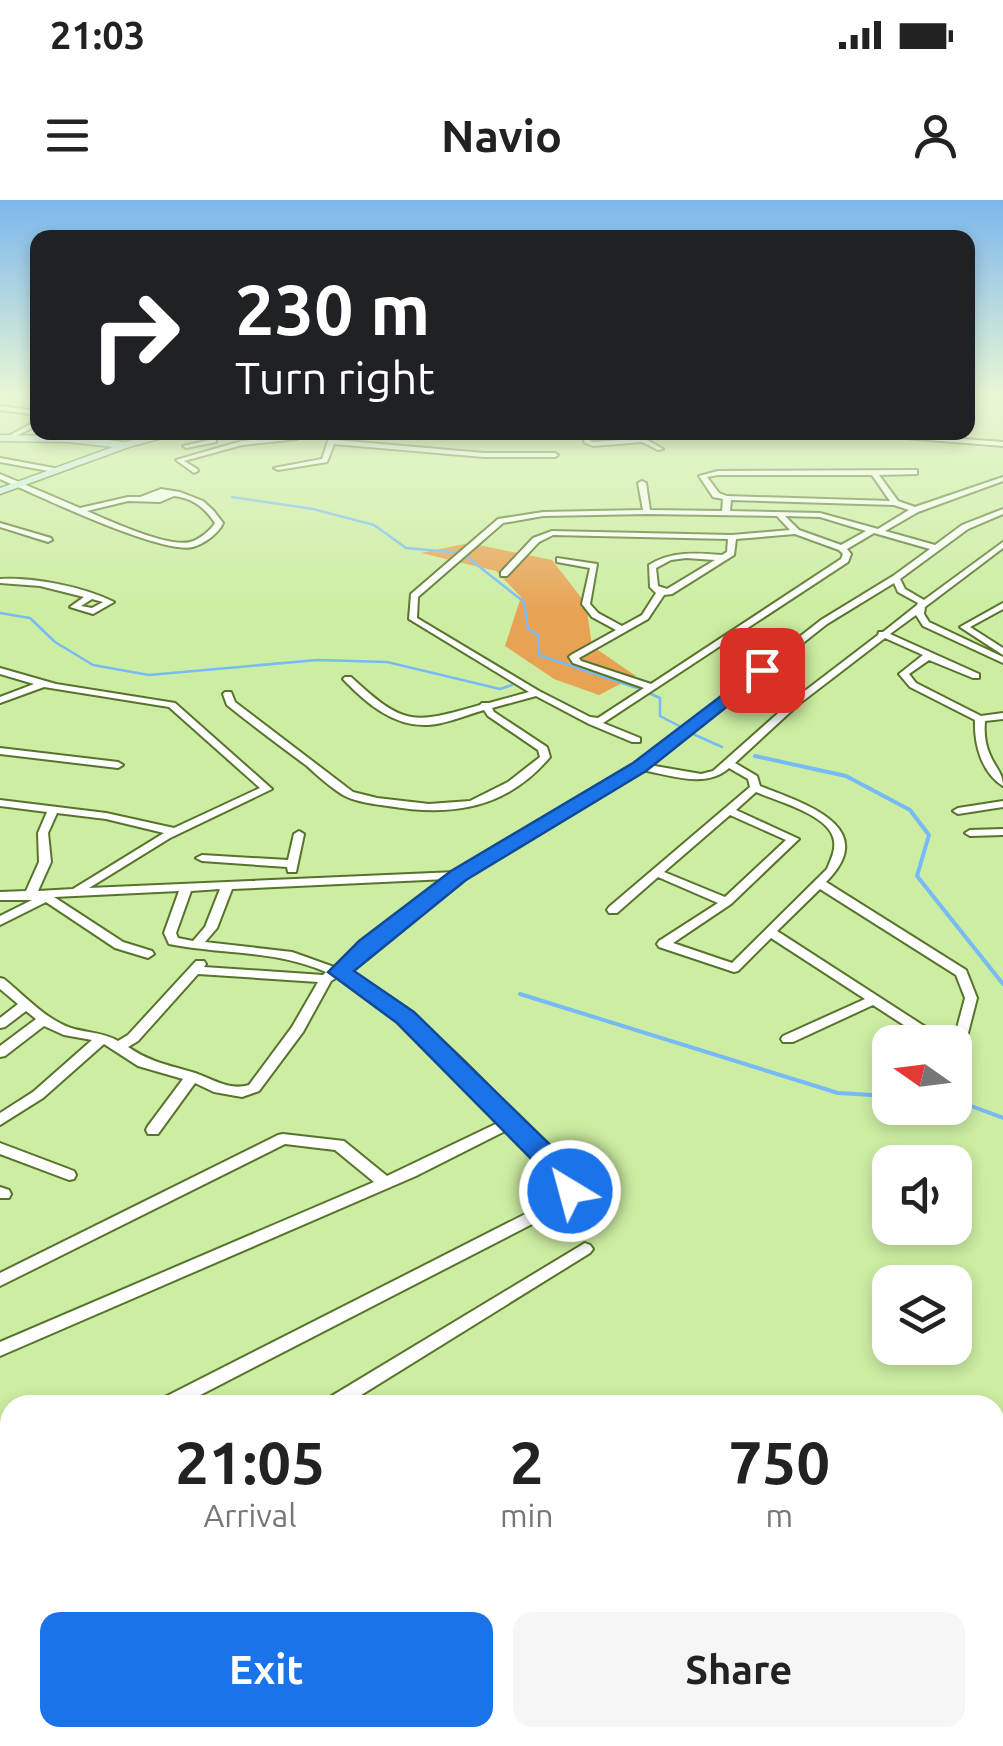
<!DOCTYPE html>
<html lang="en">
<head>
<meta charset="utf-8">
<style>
	:root { --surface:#fff; --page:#f6f6f6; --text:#222; --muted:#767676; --accent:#1a73e8 }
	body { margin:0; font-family:Ubuntu,sans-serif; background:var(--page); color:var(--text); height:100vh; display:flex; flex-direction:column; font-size:38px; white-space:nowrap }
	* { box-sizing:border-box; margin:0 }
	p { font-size:32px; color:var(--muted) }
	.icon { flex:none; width:55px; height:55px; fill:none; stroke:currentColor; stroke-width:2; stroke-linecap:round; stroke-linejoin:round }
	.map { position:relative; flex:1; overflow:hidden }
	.details { position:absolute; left:0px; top:1195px; width:1005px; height:352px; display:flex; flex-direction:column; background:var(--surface); border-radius:30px 30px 0 0; box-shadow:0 5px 15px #0003 }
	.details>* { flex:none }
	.guide { position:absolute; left:30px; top:30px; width:945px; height:210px; border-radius:20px; box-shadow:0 5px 15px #0003; background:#202124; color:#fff; overflow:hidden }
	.needle { width:65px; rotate:284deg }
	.controls { position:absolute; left:872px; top:825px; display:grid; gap:20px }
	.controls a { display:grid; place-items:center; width:100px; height:100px; border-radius:20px; background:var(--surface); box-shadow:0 5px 15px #0003; font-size:50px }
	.pin { position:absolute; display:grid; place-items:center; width:85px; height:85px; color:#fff; margin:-42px; border-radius:20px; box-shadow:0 5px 15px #0006 }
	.me { position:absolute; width:110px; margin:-55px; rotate:323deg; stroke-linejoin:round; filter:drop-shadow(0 0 8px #0008) }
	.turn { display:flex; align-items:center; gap:35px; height:210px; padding:0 40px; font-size:45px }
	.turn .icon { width:130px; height:130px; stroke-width:2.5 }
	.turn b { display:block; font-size:70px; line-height:85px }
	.eta { display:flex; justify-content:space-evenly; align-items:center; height:170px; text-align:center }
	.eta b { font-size:60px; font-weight:600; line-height:70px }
	.primary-button { display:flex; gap:20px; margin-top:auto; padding:20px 40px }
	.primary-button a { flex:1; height:115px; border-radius:20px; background:var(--accent); color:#fff; font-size:40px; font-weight:600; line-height:115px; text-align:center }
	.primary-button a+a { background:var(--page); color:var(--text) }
	.status { display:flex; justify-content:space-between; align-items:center; height:70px; padding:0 50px; background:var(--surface); direction:ltr }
	.status svg { height:28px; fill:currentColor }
	header { display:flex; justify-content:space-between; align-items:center; height:130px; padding:0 40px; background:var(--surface); font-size:45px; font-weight:600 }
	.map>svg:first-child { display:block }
	.green { fill:#e8a253 }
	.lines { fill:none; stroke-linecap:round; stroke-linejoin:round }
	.stream-far1 { stroke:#77baf6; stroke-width:2.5 }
	.stream { stroke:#77baf6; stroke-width:4 }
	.street-casing { stroke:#58732c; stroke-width:4 }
	.secondary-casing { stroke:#58732c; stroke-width:3 }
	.street { fill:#fff; fill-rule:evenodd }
	.secondary { fill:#ccf1ee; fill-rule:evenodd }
	.route { fill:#1a73e8; stroke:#114b97; stroke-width:2.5 }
</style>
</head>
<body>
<div class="status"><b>21:03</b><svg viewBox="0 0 49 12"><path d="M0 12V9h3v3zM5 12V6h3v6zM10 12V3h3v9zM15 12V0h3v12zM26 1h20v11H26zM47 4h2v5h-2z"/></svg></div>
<header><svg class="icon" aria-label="menu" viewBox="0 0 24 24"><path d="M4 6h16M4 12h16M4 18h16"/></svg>Navio<svg class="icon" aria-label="person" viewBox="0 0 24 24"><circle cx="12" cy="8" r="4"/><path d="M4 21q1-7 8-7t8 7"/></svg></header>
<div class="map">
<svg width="1003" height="1546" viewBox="0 0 1003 1546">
	<rect width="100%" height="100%" fill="#cdeda2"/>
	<path class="green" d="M469,343l83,17 34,44 6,42 44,30 -37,19 -45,-16 -49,-33 16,-49 -25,-26 -75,-18z"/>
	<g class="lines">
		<path class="stream-far1" d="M232,297l81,12 61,16 32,23 56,5 62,49 4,27 10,6 1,20 98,33
			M0,413l30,5 25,24 38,23 56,10 168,-15 70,2 113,27 12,-4
			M649,493l11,5v18l21,11
			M693,534l29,13"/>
		<path class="stream" d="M755,556l91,20 64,34 19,25 -12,41 86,108
			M520,794l318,99 52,3
			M955,900l48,18"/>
		<g class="street-casing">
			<path id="street" d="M0,206l38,5v4l-38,-5z
				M38,220v5l-28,14 -5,-1z
				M143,232h14l9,4 -3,2z
				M295,232h87l-46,3 -1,5 149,13h71l3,2 -3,2h-71l-150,-13 -7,18 -49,8 -4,-2 48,-9 8,-24 -30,1 -3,3 -55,6 -58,16 13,8 1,2 -4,2 -18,-13 66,-19 53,-6z
				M437,232h69l-3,2z
				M580,232h7l3,9 3,1 43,-3 -1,-2 3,-2 25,14 -5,1 -16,-8 -49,4 -8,-3z
				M831,232h38l134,10v4z
				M214,239l2,1v2l-30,6 -3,-2z
				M0,258l54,10 4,2 -4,2 -54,-10z
				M914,270h3v4l-38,1 19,26 17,6 88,-30v4l-85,31 -33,19 50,14 27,-20 41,-16v5l-35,15 -68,50 5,10 19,11 79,-58v6l-78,59 -1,7 5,8 74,35v6l-80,-37 -7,-11 -26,19 89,40v4h-6l-44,-18 -20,14 7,9 65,33 22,-3v6l-18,2c-1,12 0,23 5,34 5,12 13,18 13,31 -21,-13 -29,-41 -28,-66l-65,-33 -11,-13 24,-19 -38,-17 -86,66 -64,59 22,13 3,10c42,17 122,40 66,96l140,88 11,28 -9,35 -16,9h-22l-57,-37 -80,37h-10l-2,-3 2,-3 82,-37 -94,-61 -33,33 -4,1 -75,-25 -2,-3 2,-3 59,-38 -60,-26 -41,36h-8l-2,-3 2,-3 141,-120 -2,-8 -19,-11c-23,21 -59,7 -87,2l-179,107 -119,94c91,47 159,132 229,204l4,16 -10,15 -386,199h-25l3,-5 398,-202 5,-8 -1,-9 -50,-53 -95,48 -416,180v-14l374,-160 -39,-32 -50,-6 -285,142v-13l278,-138 5,-1 61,7 43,35 117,-56c-51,-53 -103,-107 -167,-143l-6,4 -28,51 -44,59 -17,6 -28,-5 -19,-9 -37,51h-10l-2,-4 2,-4 35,-47 -45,-13 -34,-22 -61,54 -43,27v-12l33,-21 59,-52 -28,-5 -20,-9 -39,30 -5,1v-11l36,-27 -10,-8 -21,16 -5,1v-10l18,-14 -18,-15v-11l4,1c21,17 41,40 67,49 16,5 32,4 47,13l10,-6 68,-74h8l2,3 -2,3 119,8 3,-3c-54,-23 -102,-17 -157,-28l-5,-11 15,-42 -125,6 69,45 29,9 2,3 -6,4 -33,-10 -69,-46 -46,23v-9l32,-16h-32v-8l26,-1 13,-29 -1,-29 9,-21 -47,-6v-6l106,13 68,15 86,-40 -91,-81 -125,-20 -44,16v-6l34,-13 -34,-10v-6l56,16 119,19 97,86 -102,49 -81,50 367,-16 180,-107 185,-145 72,-44 37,-27 -56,-16 -27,16 4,5 -3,8 -245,161 37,15v4h-8l-43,-18 -53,-28 -44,12 2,4 53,35 3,10c-44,52 -98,60 -162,49 -14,-2 -32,-4 -45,-11 -13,-8 -25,-19 -36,-29 -27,-20 -54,-40 -80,-61l-4,-11 2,-2h6l4,10 118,90 24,6 52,6 41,-3 38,-19 32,-25 -2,-7 -50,-34 -4,-6c-18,5 -38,14 -56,15 -35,2 -63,-23 -85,-46l2,-2h6c54,50 62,47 129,28l2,-2h7l40,-11 -120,-73 2,-25 87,-75 45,-7 100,-2 -5,-27 4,-2 4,2 4,27 72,1 1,-12 -10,-2 -14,-21 19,-5zM718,275h154l18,26 -163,-5 -8,-3 -12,-16zM731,300l163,5 15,5 -31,19 -58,-16 -90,-2zM647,314l130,2 13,14 -58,5 -180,-4 -19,7 -32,34v4h6l32,-34 14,-7 175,4 -1,13 -5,3c-26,-2 -50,-4 -73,10l1,22 6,6 -14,22 -20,11 -24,-13 -8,-9 7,-40 -40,-6v4l33,6 -8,36 10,13 24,13 -45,25 -2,2 4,6 71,25 -46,30 -8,-1 -51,-26 -122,-73 1,-21 85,-74 40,-7zM785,316l35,1 46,14 -25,14 -42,-15zM795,334l44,16 4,4 -2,5 -190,125 -70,-23 -2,-3 69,-39 16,-24 8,-1 62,-39 2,-16zM686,358l29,2 -48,29 -9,-3 -2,-18 15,-8zM894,383l4,9 20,11 -1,2 -34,27h-4l-1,3 -85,65 -80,71 -12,3 -52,-9 178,-141zM756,592c21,9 70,22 77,45 4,11 -2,22 -6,32l-95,94 -59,-20 58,-39 68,-65 -63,-29zM57,613l49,6 58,14 -91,56 -35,2 13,-29 -3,-29zM730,615l56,25 -61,57 -61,-25zM447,679l-113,88 -42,-15 -87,-10 12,-14 15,-39zM220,689l-15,38 -12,14 -15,-3 -2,-5 15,-42zM820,689l136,86 9,23 -8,30 -16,9 -164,-106zM198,774l120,8 -26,45 -43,58c-20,6 -36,-6 -54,-12 -26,-8 -43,-10 -67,-26l10,-6z
				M0,274l80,34 48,-11h12l21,-8 19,3 23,9 10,9 10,13c-4,10 -19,21 -30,24 -32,8 -158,-53 -193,-68zM174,296c19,2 31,12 41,27 -4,7 -16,17 -25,19 -22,6 -82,-22 -103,-31l41,-10 32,1z
				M0,323l51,15 1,2 -4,2 -48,-15z
				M0,379c34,-2 84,8 114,23l-21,12 -23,-7 14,-10 -44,-11 -40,-3zM92,399l11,3 -11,6 -11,-2z
				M1003,403v6l-33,18 33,21v7l-43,-28z
				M0,548l118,14 5,3 -5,3 -118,-14z
				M1003,601v6l-45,7 -5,-3 5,-3z
				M1003,629v6l-33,1 -5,-3 5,-3z
				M299,631l5,3 -8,38h-8l-1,-5 -85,-6 -6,-3 6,-3 86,5 6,-26z
				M890,871v11l-8,-1 -2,-3 2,-3z
				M0,943l74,28 2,4 -2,4 -5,1 -69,-26z
				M0,987l9,3 2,4 -2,4h-9z
				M585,1043l5,2 3,4 -3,4 -245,152h-23l3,-5z
				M10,1273v17l-10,4v-17z
				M10,1375v19l-10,5v-19z"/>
		</g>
		<g class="secondary-casing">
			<path id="secondary" d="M166,232h18l-55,15 -129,47v-6l113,-41 -45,-5 -68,-1v-6l68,1 57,6z"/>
		</g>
		<use href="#street" class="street"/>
		<use href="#secondary" class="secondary"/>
	</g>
	<linearGradient id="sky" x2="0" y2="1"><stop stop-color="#7bb6ee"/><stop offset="0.47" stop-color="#e8f7d5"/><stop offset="1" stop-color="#e8f7d5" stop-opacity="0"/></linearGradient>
	<rect width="1003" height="413" fill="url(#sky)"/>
	<path class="route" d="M762,465l6,2v7l-122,97 -180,109 -112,91 60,41 164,160 6,19 -4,7h-19l-6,-15 -158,-160 -69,-51 31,-31 92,-70 182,-108z"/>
</svg>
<div class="controls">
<a><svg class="needle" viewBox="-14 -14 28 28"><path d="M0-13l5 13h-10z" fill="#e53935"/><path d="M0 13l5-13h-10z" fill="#767676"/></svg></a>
<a><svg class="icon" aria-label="sound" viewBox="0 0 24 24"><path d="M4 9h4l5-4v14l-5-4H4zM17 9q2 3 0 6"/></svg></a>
<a><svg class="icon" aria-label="layers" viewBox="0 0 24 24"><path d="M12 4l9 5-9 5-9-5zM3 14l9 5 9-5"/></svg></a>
</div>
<div class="pin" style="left:762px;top:470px;background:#d93025"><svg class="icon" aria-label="arrive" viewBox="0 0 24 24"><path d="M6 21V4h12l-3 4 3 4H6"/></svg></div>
<svg class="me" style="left:570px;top:991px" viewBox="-20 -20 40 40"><circle r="17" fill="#1a73e8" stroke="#fff" stroke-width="3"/><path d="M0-11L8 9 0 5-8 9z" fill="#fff"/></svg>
<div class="guide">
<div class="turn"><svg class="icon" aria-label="right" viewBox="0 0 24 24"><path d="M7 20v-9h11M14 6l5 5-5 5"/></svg><div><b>230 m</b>Turn right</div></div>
</div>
<section class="details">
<div class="eta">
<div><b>21:05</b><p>Arrival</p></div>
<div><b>2</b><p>min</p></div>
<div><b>750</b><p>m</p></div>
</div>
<div class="primary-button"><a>Exit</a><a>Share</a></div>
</section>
</div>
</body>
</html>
